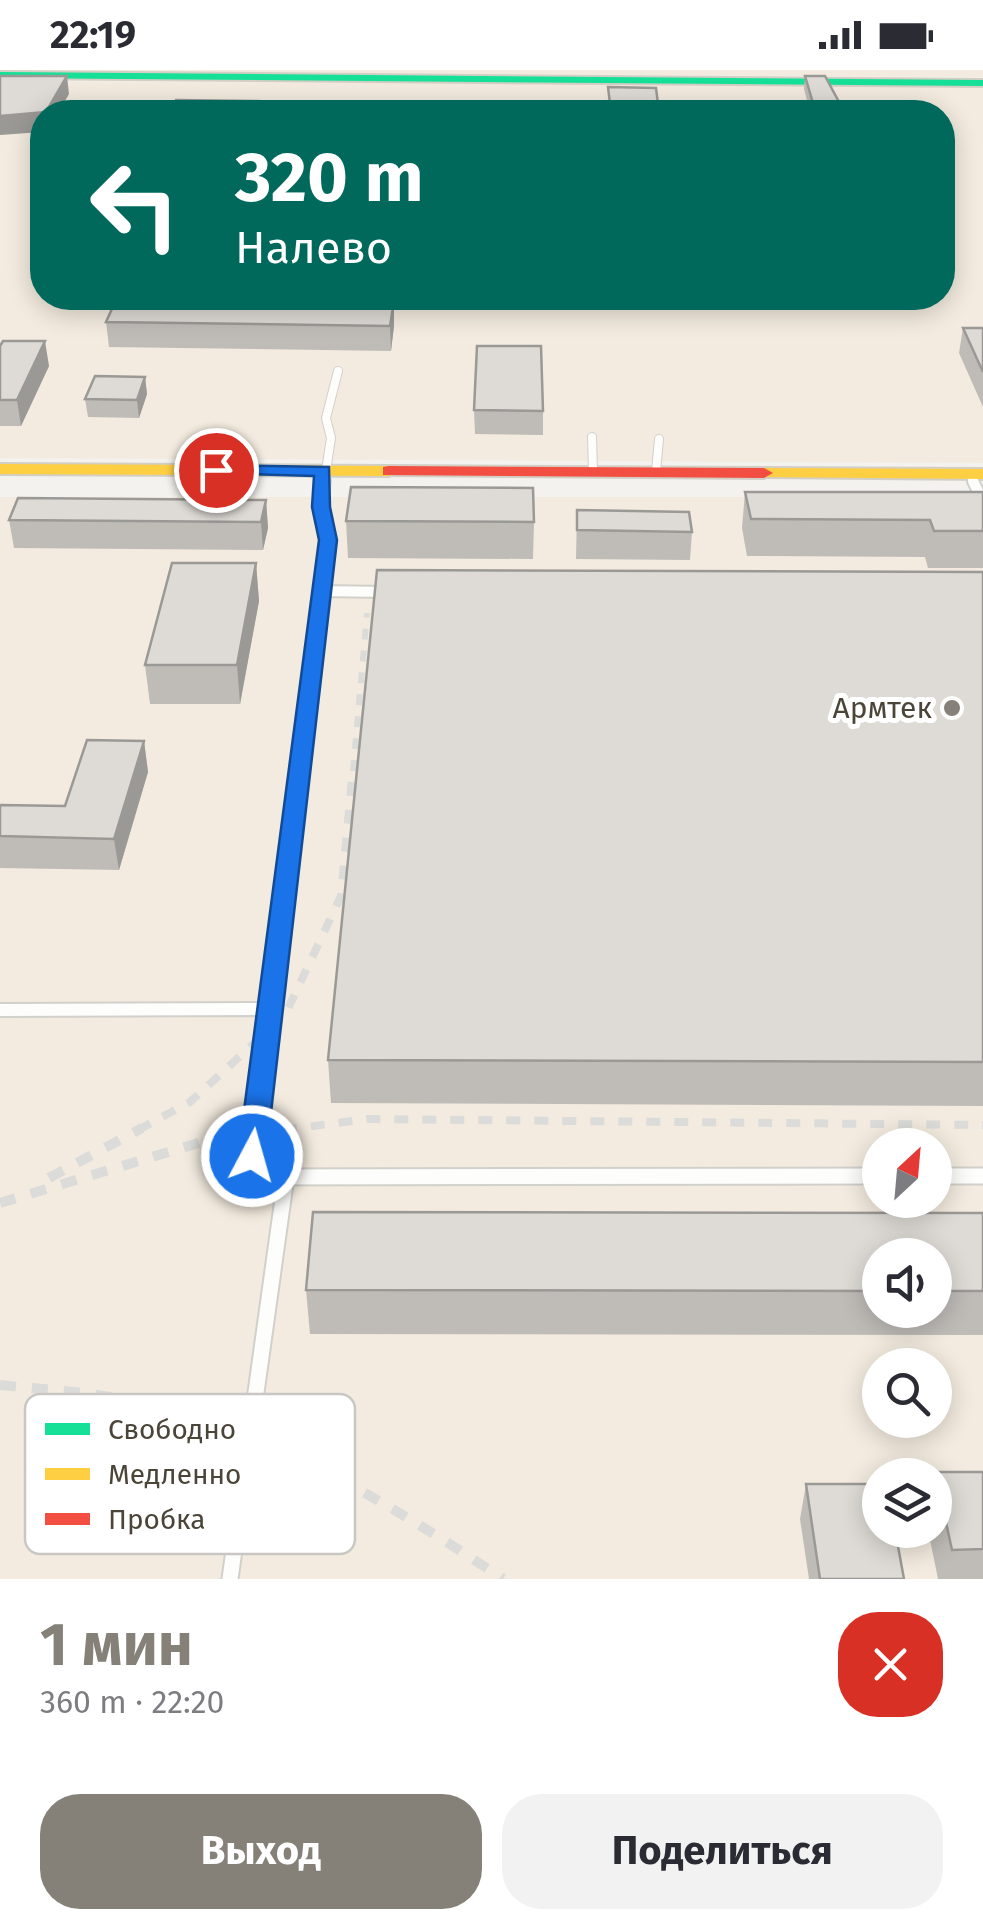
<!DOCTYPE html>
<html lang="ru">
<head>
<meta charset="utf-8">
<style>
	:root { --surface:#fff; --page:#f2f2f3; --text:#2b2b33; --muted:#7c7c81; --accent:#868178 }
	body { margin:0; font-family:"Fira Sans",sans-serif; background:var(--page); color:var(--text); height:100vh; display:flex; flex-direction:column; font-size:38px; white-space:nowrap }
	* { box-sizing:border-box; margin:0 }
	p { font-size:32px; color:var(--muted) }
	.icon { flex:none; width:55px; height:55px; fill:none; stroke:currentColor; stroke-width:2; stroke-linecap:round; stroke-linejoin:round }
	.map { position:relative; height:1509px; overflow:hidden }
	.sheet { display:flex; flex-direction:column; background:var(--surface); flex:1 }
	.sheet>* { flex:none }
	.banner { position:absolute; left:30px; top:30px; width:925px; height:210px; border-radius:40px; box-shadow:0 5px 25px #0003; background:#00695c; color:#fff; overflow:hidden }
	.needle { width:65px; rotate:26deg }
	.buttons { position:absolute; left:862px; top:1058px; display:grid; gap:20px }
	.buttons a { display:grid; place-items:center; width:90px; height:90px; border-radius:50%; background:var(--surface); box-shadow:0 5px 25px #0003; font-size:50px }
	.pin { position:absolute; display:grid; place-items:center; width:85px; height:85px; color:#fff; margin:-42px; border:5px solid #fff; border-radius:50%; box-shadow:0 2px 10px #0007 }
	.me { position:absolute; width:110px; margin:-55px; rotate:6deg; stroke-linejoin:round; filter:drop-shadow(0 0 8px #0008) }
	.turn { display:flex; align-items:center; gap:35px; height:210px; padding:0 40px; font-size:45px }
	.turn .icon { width:130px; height:130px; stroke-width:2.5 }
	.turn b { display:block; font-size:70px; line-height:85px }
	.round { display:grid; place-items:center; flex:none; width:105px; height:105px; border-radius:40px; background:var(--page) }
	.overview { display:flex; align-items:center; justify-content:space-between; height:170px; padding:0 40px }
	h1 { font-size:60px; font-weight:700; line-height:75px; color:var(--accent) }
	.cta { display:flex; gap:20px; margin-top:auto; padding:20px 40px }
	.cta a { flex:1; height:115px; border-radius:40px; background:var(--accent); color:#fff; font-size:40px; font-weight:700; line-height:115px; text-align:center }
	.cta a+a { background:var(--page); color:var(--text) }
	.status { display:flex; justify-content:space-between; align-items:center; height:70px; padding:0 50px; background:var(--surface); direction:ltr }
	.status svg { height:28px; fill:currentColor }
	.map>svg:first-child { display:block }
	.commercial { fill:#f3ebdf; fill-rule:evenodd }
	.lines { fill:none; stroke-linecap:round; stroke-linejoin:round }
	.lane-far4-casing { stroke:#d2d0cb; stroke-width:9 }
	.lane-far3-casing { stroke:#d2d0cb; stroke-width:10 }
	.lane-far2-casing { stroke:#d2d0cb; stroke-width:14 }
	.lane-far1-casing { stroke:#d2d0cb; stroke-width:16 }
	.lane-casing { stroke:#d2d0cb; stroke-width:19 }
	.fast-casing { stroke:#d3cfc5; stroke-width:4 }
	.slow-casing { stroke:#d3cfc5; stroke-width:4 }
	.jam-casing { stroke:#d3cfc5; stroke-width:4 }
	.lane-far4 { stroke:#fdfdfc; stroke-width:6 }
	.lane-far3 { stroke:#fdfdfc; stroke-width:8 }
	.lane-far2 { stroke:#fdfdfc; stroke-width:10 }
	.lane-far1 { stroke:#fdfdfc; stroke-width:12 }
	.lane { stroke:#fdfdfc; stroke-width:15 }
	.fast { fill:#16e098; fill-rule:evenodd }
	.slow { fill:#ffcf43; fill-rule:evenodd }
	.jam { fill:#f24e42; fill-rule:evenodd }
	.rail-far2 { stroke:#dbdbda; stroke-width:6; stroke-dasharray:11 11; stroke-linecap:butt }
	.rail-far1 { stroke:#dbdbda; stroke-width:8; stroke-dasharray:14 14; stroke-linecap:butt }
	.rail { stroke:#dbdbda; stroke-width:10; stroke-dasharray:16 16; stroke-linecap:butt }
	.wall { fill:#bfbcb8; fill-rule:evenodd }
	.shaded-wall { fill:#9b9996 }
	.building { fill:#dedbd6; stroke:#9b9996; stroke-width:2.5 }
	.route { fill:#1a73e8; stroke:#114b97; stroke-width:2.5 }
	.poi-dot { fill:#868178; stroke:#fff; stroke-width:4 }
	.labels { text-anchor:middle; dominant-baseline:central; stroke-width:10; stroke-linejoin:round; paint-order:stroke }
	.poi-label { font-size:30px; fill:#4b4439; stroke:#fff; text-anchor:end }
	.key { fill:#fff; stroke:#c9c7c4; stroke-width:2.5 }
	.key-label { font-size:28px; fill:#4b4439 }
</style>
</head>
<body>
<div class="status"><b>22:19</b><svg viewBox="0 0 49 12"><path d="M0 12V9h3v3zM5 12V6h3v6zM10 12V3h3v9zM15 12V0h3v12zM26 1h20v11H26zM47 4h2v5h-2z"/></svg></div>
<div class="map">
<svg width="983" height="1509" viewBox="0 0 983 1509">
	<rect width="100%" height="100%" fill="#f4f2ee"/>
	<path class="commercial" d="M983,0v7l-983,-6v-1z
		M0,11l983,5v377l-983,-5zM42,42h900v186h-900z
		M0,427h983v1082h-983zM880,1075h55v55h-55zM880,1185h55v55h-55zM880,1295h55v55h-55zM880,1405h55v55h-55z"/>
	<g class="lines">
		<g class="lane-far4-casing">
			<path id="lane-far4" d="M751,42l3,-6"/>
		</g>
		<g class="lane-far3-casing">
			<path id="lane-far3" d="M592,367l1,35
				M656,402l3,-33
				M970,404l4,10
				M324,414l7,-46 -5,-20 12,-47"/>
		</g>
		<g class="lane-far2-casing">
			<path id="lane-far2" d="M973,411l10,21
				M321,521l66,1
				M299,701l29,-232 -7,-32 4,-26"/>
		</g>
		<g class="lane-far1-casing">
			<path id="lane-far1" d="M0,940l268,-1
				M255,1060l45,-362"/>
		</g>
		<g class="lane-casing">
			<path id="lane" d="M255,1058l-6,49 631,-1
				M935,1106h48
				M230,1509l56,-402"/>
		</g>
		<g class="fast-casing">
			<path id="fast" d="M0,2l983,8v6l-983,-8z"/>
		</g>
		<g class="slow-casing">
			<path id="slow" d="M0,394l389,2 9,5 -9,5 -389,-2z
				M764,398l219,1v10l-225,-2 -3,-4z"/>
		</g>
		<g class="jam-casing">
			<path id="jam" d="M389,396l375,2 9,5 -9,5 -381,-3v-8z"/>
		</g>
		<use href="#lane-far4" class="lane-far4"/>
		<use href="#lane-far3" class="lane-far3"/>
		<use href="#lane-far2" class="lane-far2"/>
		<use href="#lane-far1" class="lane-far1"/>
		<use href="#lane" class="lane"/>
		<use href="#fast" class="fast"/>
		<use href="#slow" class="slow"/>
		<use href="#jam" class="jam"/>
		<path class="rail-far2" d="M353,701l14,-158"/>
		<path class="rail-far1" d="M138,1060l52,-28 95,-87 56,-119 12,-128
			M283,1060l85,-11 615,6"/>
		<path class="rail" d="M49,1108l93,-50
			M0,1133l208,-63 94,-12
			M0,1315c46,5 93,7 138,17 134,31 252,101 365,177"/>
	</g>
	<path class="wall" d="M805,6l34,26 -1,10h-28l-6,-23z
		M942,147l6,10 -2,16h-4z
		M117,228h165l-1,2 113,1v25l-3,25 -282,-4 -3,-25z
		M963,258h20v79l-24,-54z
		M0,276l49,20 -28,60h-21z
		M145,307l2,17 -8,24 -51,-1 -3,-18z
		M474,340l69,1v24l-68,-1z
		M745,422h238v76h-55l-3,-11 -178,-1 -5,-28z
		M266,430l2,28 -5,22 -249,-2 -5,-28z
		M577,440l115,22 -2,28 -114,-1z
		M346,451l188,1 -1,37 -185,-1z
		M256,493l3,38 -19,103h-90l-5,-39z
		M983,502v534l-652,-3 -3,-43z
		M144,671l4,31 -29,98 -119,-2v-63l65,1z
		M983,1143v122l-673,-1 -4,-44zM880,1185h55v55h-55z
		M935,1402h48v107h-45l-10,-49h7z
		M806,1414l98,95h-95l-9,-60z"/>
	<path class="shaded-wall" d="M67,6l2,18 -10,18h-13z
		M42,43v19l-42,3v-19z
		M394,231v25l-3,25 -1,-25z
		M45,271l4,25 -28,60 -4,-26z
		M145,307l2,17 -8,24 -2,-18z
		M266,430l2,28 -5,22 -2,-28z
		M256,493l3,38 -19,103 -3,-39z
		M144,671l4,31 -29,98 -5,-31z"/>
	<path class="building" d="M0,6h67l-21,36 -46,4z
		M805,6h20l14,26 -26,1z
		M608,17l48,1 3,24h-48z
		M176,30l82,1 -4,11h-84z
		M98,33l76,2 -4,7h-78z
		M117,228h156l-1,2 122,1 -4,25 -284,-4z
		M963,258h20v44z
		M3,271h42l-28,59h-17v-54z
		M477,276h64l2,65 -69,-1z
		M95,306l50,1 -8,23 -52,-1z
		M351,417l182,1 1,34 -188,-1z
		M745,422h238v39h-49l-4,-11 -179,-1z
		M18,428l248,2 -5,22 -252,-2z
		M577,440l112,2 3,20 -115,-2z
		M172,493h84l-19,102h-92z
		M377,500l606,2v490l-655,-2z
		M87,670l57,1 -30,98 -114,-3v-31l65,1z
		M313,1142l670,1v78h-48v-36h-55v36l-574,-1z
		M935,1402h48v77l-31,1z
		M806,1414h74v46h15l9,49h-84z"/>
	<path class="route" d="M216,395l113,2 1,40 7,33 -71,616 -14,10 -14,-10 81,-616 -7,-33 2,-31 -105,-3v-7z"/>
	<circle class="poi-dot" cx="952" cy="638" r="10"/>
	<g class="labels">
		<g class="poi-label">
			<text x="932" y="638">Армтек</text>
		</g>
	</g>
	<rect x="25" y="1324" width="330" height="160" rx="15" class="key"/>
	<rect x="45" y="1353" width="45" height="12" fill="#16e098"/>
	<rect x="45" y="1398" width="45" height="12" fill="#ffcf43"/>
	<rect x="45" y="1443" width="45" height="12" fill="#f24e42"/>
	<g class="key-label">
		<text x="108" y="1369">Свободно</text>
		<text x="108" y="1414">Медленно</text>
		<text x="108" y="1459">Пробка</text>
	</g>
</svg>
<div class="buttons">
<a><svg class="needle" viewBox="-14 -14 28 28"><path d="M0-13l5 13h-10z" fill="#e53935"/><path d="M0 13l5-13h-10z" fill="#7c7c81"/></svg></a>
<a><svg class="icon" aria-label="sound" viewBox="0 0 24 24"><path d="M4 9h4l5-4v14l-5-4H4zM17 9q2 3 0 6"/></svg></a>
<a><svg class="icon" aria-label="search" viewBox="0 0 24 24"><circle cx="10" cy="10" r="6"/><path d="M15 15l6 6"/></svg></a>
<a><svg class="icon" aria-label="layers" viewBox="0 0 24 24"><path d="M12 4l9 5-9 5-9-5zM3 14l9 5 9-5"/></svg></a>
</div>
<div class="pin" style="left:216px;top:400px;background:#d93025"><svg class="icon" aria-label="arrive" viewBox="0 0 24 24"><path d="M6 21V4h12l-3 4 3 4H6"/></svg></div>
<svg class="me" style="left:252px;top:1086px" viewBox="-20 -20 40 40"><circle r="17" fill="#1a73e8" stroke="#fff" stroke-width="3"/><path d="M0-11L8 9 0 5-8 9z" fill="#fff"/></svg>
<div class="banner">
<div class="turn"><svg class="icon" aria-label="left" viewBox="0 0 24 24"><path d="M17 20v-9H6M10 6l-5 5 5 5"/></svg><div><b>320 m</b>Налево</div></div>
</div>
</div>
<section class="sheet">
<div class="overview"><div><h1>1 мин</h1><p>360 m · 22:20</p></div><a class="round" style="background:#d93025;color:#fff"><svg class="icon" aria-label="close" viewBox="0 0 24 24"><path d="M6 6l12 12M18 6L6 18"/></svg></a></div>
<div class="cta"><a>Выход</a><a>Поделиться</a></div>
</section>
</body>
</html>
